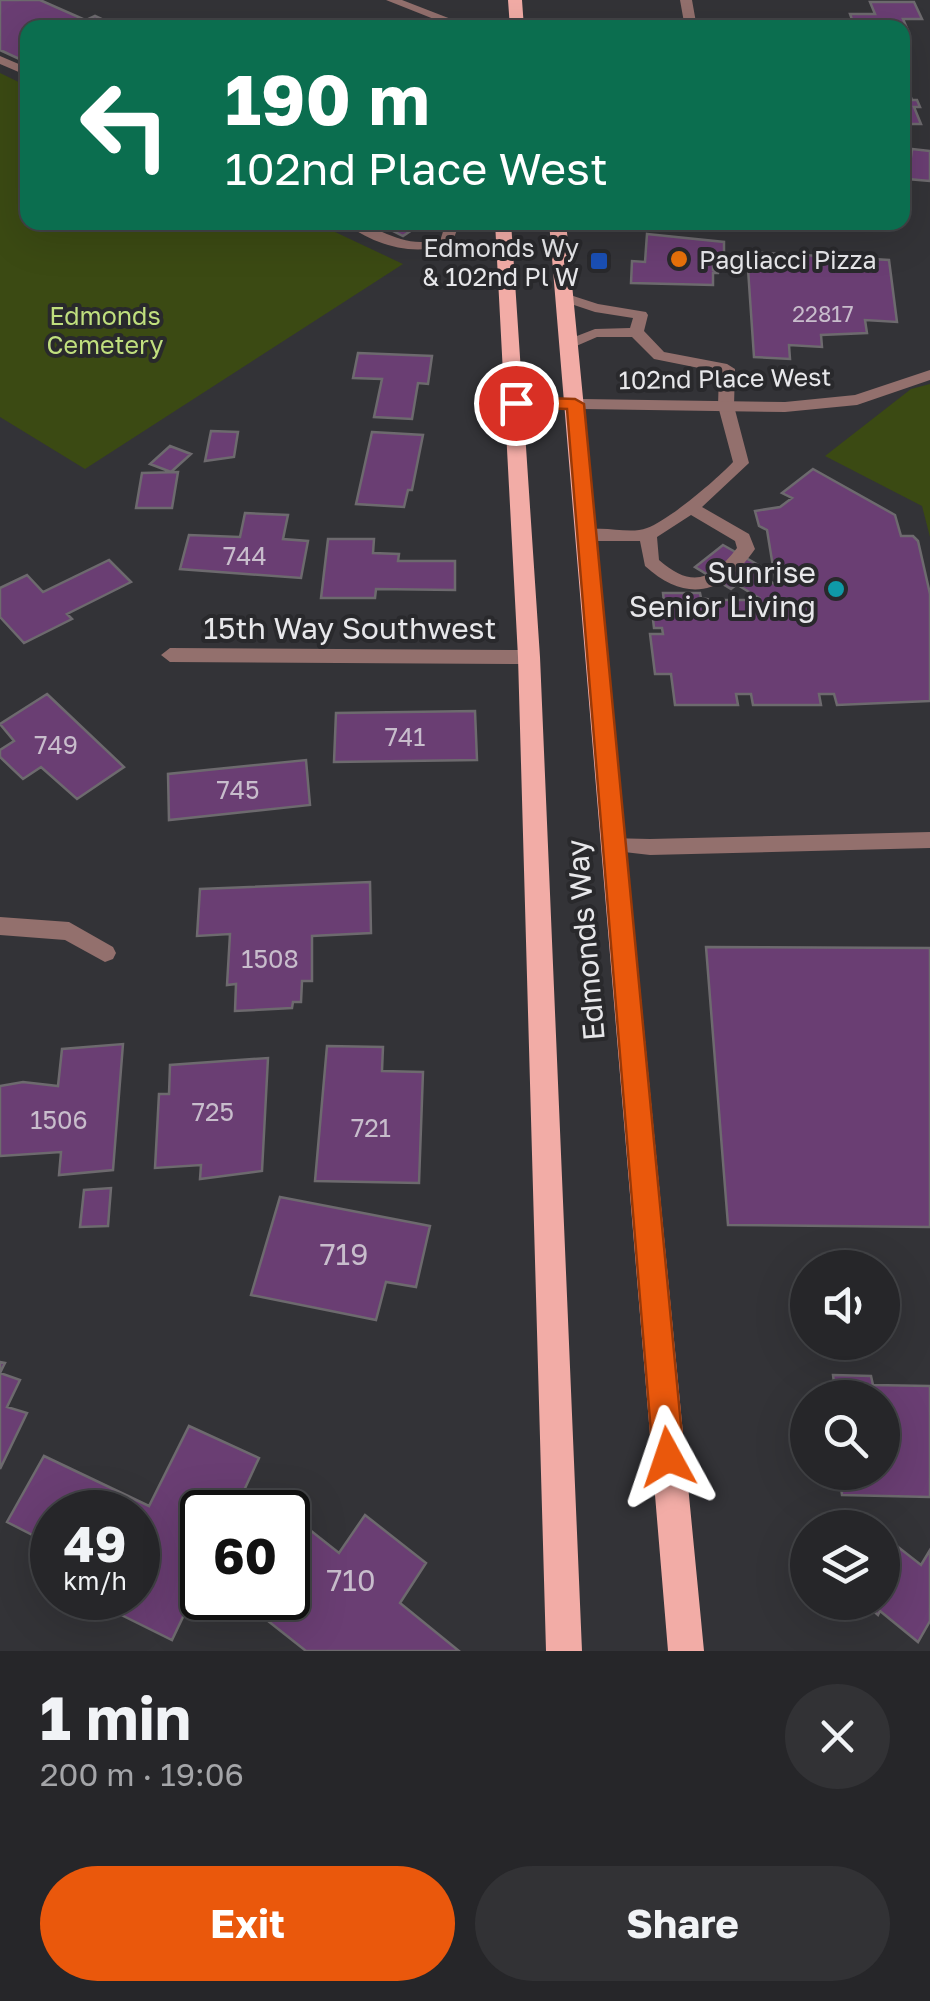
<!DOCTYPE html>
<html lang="en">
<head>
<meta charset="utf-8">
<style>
	:root { --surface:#262629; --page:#323235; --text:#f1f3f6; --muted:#a4a5a8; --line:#424346; --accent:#ea580c }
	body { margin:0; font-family:"Golos Text",sans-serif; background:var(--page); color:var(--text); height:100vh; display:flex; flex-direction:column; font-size:38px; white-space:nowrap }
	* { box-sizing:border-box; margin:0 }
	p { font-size:32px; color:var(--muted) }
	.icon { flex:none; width:55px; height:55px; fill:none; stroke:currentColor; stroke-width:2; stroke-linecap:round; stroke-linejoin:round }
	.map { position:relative; height:1651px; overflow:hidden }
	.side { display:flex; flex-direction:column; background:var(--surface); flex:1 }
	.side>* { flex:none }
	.hud { position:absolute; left:20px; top:20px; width:890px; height:210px; border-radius:20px; box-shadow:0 10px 40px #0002,0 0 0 2px var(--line); background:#0b6e4f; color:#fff; overflow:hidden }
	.fabs { position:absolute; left:790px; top:1250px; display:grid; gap:20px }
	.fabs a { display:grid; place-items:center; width:110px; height:110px; border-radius:50%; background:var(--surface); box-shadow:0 10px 40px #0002,0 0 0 2px var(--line); font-size:50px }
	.speed { position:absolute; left:30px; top:1490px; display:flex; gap:20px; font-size:50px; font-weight:700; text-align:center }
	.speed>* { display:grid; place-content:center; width:130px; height:130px; border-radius:50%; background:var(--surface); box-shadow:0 10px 40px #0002,0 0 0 2px var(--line); line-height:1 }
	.speed small { font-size:25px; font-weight:400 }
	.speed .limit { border:5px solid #111; border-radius:15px; background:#fff; color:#111 }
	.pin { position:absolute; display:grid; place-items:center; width:85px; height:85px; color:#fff; margin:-42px; border:5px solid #fff; border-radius:50%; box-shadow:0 2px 10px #0007 }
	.me { position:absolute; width:110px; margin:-55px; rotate:355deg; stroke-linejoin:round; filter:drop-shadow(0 0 8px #0008) }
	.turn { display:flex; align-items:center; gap:35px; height:210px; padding:0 40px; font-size:45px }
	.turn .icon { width:130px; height:130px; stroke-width:2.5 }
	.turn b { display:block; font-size:70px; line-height:85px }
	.round { display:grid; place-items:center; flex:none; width:105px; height:105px; border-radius:52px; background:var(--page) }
	.overview { display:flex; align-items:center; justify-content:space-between; height:170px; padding:0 40px }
	h1 { font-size:60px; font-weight:700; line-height:75px }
	.action { display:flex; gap:20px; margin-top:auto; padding:20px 40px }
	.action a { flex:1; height:115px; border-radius:60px; background:var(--accent); color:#fff; font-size:40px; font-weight:700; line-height:115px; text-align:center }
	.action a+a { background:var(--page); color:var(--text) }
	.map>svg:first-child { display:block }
	.green { fill:#3b4a13 }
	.building { fill:#6a3e73; stroke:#6d6a6e; stroke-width:2.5 }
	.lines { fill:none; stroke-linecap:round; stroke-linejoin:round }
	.service { fill:#93706d; fill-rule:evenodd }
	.minor { fill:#93706d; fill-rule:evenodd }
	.primary { fill:#f2aca6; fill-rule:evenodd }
	.route { fill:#ea580c; stroke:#983908; stroke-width:2.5 }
	.food-dot { fill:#e8710a; stroke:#29292c; stroke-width:4 }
	.transit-dot { fill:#1a4fb4; stroke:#29292c; stroke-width:4 }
	.culture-dot { fill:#0f9aa8; stroke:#29292c; stroke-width:4 }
	.labels { text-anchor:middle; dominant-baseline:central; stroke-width:8; stroke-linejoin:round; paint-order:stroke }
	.far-number-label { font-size:22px; fill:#c8bdcc }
	.far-poi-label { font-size:25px; fill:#e7e7ea; stroke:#29292c; text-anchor:end }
	.far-park-label { font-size:25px; fill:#c0df7e; stroke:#29292c }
	.far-street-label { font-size:25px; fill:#e7e7ea; stroke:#29292c }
	.number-label { font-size:25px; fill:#c8bdcc }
	.poi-label { font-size:30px; fill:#e7e7ea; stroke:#29292c; text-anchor:end }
	.street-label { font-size:30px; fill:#e7e7ea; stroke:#29292c }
	.near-number-label { font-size:30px; fill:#c8bdcc }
</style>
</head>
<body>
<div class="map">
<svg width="930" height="1651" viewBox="0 0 930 1651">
	<rect width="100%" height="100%" fill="#333337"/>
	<path class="green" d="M0,73l27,13 1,136 288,1 87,41 -318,205 -85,-52z
		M930,384v153l-8,-31 -97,-50 86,-67z"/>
	<path class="building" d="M0,0h40l43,19 -1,3 13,-6 26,12h-93v35l-28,-13z
		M870,2h44l8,17h-19l6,14h-7v-5h-47l-5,-14h25z
		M902,87h5l5,13h5l3,7h-6l7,17h-19z
		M912,149l18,2v30l-22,-2z
		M375,222h49l-21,14z
		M647,234l77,8v15h-11v13l6,3h-6v12l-82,-2 1,-22 13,1z
		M751,252l138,8 8,62 -32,-2 2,13 -46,2 1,12 -33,-2 1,14 -36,-2 -6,-88 4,1z
		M358,353l74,3 -4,28 -10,-1 -6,36 -38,-2 8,-38 -29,-1z
		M211,431l27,1 -4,25 -29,4z
		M372,432l51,3 -11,55h-4l-4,17 -48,-3z
		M170,446l21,8 -20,18 -21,-8z
		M813,469l82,46 6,21h12l5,5 12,53v107l-93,4 -3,-11h-15l2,11h-68l-2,-11h-15l2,11h-63l-4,-31h-16l-5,-40h13l-1,-6h-8l-3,-26h13l-1,-9h37l1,5 11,2h45l2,-2 -23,-14 18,-13 22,14 -9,-55 -8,-4 -4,-15 25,-4 12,-9 -10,-5z
		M178,472l-6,36h-36l6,-35z
		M245,513l43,2 -5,24 25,2 -7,37 -121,-9 9,-34 51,2z
		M328,539h46l-1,14 26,1 -1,7h57v29l-79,-1 -1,9h-54z
		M723,545l37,21 -29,23 -36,-22z
		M109,560l22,22 -64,32 5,5 -48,24 -24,-26v-29l27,-13 16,17z
		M47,694l77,73 -47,32 -36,-32 -18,12 -23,-22v-7l14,-9 -14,-17z
		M475,711l2,49 -143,2 2,-49z
		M306,760l4,45 -141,15 -1,-46z
		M370,882l1,51 -59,3v45h-10l-1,21h-8l-1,6 -57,3 1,-27 -9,1 3,-51 -33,2 3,-47z
		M706,947l224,1v279l-202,-2z
		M123,1044l-10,126 -54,5 2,-23 -61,4v-70l23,-4 35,4 4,-37z
		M327,1046l56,1 -1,24 41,1 -4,111 -104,-2z
		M268,1058l-6,113 -62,8 1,-14 -46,3 4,-74h10l1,-29z
		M111,1188l-3,38 -28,1 4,-37z
		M280,1197l150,29 -14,61 -30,-5 -10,38 -125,-25z
		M0,1362l5,1 -5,10 20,7 -13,27 20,6 -27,56z
		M833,1375l38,1 2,9 57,1v111l-88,-2 -3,-23h43v-74h-46z
		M189,1426l70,32 -25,54h-32v65l-30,63 -85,-42h51v-86h-86v33l-45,-23 37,-66 105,50z
		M365,1515l61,48 -26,40 59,48h-153l-53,-42 9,-11h26v-37l22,-31 29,23z
		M884,1536l37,29 9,-15v71l-12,21 -38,-31 -2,4 -15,-13h19z"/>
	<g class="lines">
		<path class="service" d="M386,0h16l49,19 65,3 6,3h-73z
			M680,0h12l5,28h-12z
			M0,56l28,12v8l-28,-12z
			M343,222c35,0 61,31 98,16l5,-16h14l-8,21c-38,15 -78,2 -109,-21z
			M564,293l34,11 48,8 2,3 -4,16 20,21 63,12 8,5 -1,37 15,57 -47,44 47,27 6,15c-31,45 -68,55 -110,17l-5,-25h-53l-8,-6c16,-14 47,1 68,-7 22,-8 68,-47 86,-66l-15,-56 1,-34 -65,-13 -22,-22h-35l-23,10h-10v-6l31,-12 35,-1 3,-10 -38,-6 -36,-12 -2,-3zM691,515l44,26 2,7c-25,32 -45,41 -78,12l-2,-23z
			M930,832v16l-280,7 -43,-5 -3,-6 3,-6 43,1z"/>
		<path class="minor" d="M930,370v10l-73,25 -72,7 -269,-4 -8,-5 8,-5 269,4 70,-7z
			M170,648l359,2 9,7 -9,7 -359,-2 -9,-7z
			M0,917l69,5 44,25 3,6 -3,6 -8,3 -40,-22 -65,-5z"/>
		<path class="primary" d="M508,0h14l2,28h-14z
			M495,222h16l29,435 42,994h-36l-28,-994z
			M549,222h17l138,1429h-36z"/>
	</g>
	<path class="route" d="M516,397l59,2 9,5 100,1053 -5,11 -11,4 -10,-4 -5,-11 -86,-1048 -57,-2 -3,-4z"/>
	<circle class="food-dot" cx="679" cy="259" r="10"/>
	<rect class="transit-dot" x="589" y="251" width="20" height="20" rx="5"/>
	<circle class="culture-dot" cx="836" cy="589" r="10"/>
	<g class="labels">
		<g class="far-number-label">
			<text x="823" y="313">22817</text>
		</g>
		<g class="far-poi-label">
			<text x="579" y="247">Edmonds Wy<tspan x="579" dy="29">&amp; 102nd Pl W</tspan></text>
			<text x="699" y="259" text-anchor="start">Pagliacci Pizza</text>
		</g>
		<g class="far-park-label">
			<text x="105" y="315">Edmonds<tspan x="105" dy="29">Cemetery</tspan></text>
		</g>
		<g class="far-street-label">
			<text transform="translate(725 378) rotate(-1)">102nd Place West</text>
		</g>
		<g class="number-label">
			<text x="245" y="555">744</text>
			<text x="405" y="736">741</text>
			<text x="56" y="744">749</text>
			<text x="238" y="789">745</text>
			<text x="270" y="958">1508</text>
			<text x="213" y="1111">725</text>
			<text x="59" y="1119">1506</text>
			<text x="371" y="1127">721</text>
		</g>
		<g class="poi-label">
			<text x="816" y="572">Sunrise<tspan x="816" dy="34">Senior Living</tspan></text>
		</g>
		<g class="street-label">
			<text x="350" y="628">15th Way Southwest</text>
			<text transform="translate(585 940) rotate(-95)">Edmonds Way</text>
		</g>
		<g class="near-number-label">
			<text x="344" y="1254">719</text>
			<text x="351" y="1580">710</text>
		</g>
	</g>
</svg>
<div class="fabs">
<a><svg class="icon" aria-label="sound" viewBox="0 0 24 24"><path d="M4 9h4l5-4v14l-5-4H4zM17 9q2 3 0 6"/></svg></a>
<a><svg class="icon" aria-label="search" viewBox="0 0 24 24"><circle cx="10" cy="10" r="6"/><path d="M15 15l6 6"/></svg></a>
<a><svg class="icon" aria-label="layers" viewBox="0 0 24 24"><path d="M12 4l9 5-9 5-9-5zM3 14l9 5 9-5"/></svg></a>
</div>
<div class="speed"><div>49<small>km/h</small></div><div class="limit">60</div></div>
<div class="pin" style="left:516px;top:403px;background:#d93025"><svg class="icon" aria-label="arrive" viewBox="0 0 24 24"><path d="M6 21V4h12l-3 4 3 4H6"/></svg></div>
<svg class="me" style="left:668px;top:1457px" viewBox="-20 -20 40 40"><path d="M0-17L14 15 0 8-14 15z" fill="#ea580c" stroke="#fff" stroke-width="4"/></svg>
<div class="hud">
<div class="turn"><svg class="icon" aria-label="left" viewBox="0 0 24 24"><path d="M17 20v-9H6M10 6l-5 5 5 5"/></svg><div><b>190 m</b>102nd Place West</div></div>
</div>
</div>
<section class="side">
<div class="overview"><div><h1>1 min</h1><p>200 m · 19:06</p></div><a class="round"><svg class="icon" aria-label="close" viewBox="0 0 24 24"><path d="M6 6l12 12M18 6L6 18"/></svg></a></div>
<div class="action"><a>Exit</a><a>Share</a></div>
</section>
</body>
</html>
